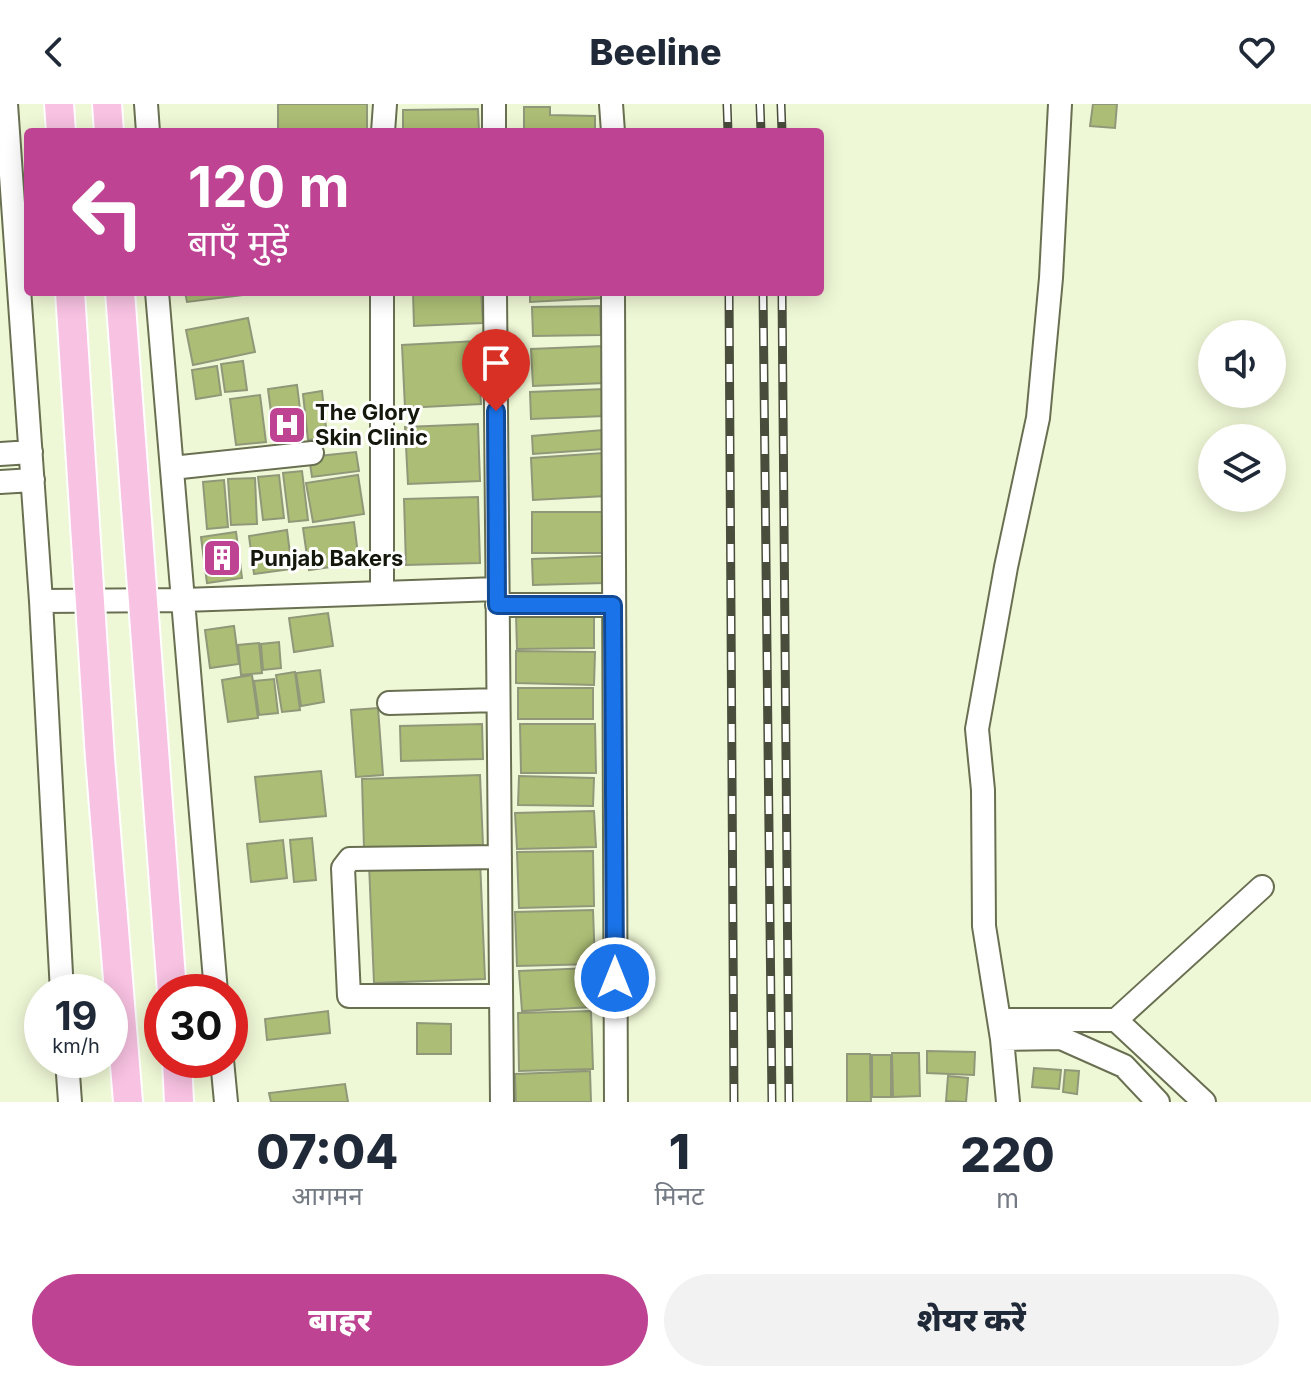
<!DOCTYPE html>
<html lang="hi">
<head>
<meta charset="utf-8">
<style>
	:root { --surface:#fff; --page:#f2f2f3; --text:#1f2937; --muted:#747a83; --accent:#bf4393 }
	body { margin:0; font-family:Inter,"Noto Sans Devanagari",sans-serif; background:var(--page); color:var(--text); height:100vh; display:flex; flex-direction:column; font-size:30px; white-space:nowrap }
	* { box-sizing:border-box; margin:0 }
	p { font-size:26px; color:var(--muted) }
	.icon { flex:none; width:44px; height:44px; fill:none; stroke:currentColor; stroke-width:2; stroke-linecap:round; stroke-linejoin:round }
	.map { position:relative; height:998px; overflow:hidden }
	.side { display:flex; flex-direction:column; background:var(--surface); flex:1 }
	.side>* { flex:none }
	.hud { position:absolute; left:24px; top:24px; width:800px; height:168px; border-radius:8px; box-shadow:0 4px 20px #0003; background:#bf4393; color:#fff; overflow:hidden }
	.fabs { position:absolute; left:1198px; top:216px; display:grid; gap:16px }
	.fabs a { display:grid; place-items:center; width:88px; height:88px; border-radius:50%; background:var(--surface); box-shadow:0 4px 20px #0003; font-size:40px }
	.speed { position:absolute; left:24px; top:870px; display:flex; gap:16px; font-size:40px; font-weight:700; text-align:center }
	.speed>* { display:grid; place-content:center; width:104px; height:104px; border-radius:50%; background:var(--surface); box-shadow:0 4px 20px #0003; line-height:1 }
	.speed small { font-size:20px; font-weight:400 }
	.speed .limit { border:12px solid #d22; background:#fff; color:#111 }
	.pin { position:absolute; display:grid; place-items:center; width:68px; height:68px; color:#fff; margin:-82px -34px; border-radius:50% 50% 50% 0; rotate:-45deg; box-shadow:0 0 8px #0007 }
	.pin .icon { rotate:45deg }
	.me { position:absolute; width:88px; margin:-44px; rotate:0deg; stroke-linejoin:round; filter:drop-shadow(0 0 6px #0008) }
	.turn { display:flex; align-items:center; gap:28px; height:168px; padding:0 32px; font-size:36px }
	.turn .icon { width:104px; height:104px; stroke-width:2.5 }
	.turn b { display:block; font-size:56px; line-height:68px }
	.eta { display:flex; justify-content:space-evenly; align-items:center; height:136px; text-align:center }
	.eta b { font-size:48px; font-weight:800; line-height:56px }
	.button { display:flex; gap:16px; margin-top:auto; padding:16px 32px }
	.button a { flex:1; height:92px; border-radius:48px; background:var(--accent); color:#fff; font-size:32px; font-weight:800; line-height:92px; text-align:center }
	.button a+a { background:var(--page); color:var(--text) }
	header { display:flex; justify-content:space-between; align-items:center; height:104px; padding:0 32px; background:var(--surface); font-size:36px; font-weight:800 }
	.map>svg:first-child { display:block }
	.building { fill:#acbe75; stroke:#909879; stroke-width:2 }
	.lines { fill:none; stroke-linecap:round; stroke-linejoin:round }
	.minor-casing { stroke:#697052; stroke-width:26 }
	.major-casing { stroke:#fff; stroke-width:32 }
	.minor { stroke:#fff; stroke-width:22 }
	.major { stroke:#f8c2e2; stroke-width:28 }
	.rail-casing { stroke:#484d3c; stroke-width:9 }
	.rail { stroke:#fff; stroke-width:6; stroke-dasharray:18; stroke-linecap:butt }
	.route-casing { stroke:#114b97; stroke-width:20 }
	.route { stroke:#1a73e8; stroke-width:14 }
	.labels { text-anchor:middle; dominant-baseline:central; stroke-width:6; stroke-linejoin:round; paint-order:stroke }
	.poi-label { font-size:22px; font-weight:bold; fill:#14170b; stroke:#fff; text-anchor:start }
</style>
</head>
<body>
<header><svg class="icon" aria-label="back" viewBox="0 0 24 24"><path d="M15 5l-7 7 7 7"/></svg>Beeline<svg class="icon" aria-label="heart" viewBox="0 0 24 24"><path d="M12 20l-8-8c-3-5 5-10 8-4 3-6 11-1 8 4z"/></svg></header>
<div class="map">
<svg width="1311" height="998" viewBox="0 0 1311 998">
	<rect width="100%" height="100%" fill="#eff8d6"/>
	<path class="building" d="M278,0h89v28h-89z
		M1093,0h24l-2,24 -25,-2z
		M524,3h26v8l45,1v16h-71z
		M478,5l1,23h-76v-22z
		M185,188h57v3l-55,7z
		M413,188h68l2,31 -69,3z
		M530,188h72l1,6 -73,4z
		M600,202l1,29 -68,1 -1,-29z
		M248,214l7,34 -62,13 -7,-35z
		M477,237l4,63 -76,4 -3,-63z
		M604,242l1,37 -72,3 -2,-37z
		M243,257l4,29 -22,2 -4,-28z
		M217,262l4,29 -25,4 -4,-29z
		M297,281l6,48 -29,3 -6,-47z
		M604,285l1,27 -74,3 -1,-27z
		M322,287l5,46 -19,3 -5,-46z
		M260,291l6,47 -30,3 -6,-46z
		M478,320l2,57 -72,3 -3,-57z
		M603,326l1,19 -71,5 -1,-18z
		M356,348l3,19 -47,6 -3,-20z
		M603,349l3,43 -73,4 -2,-42z
		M302,367l6,49 -19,2 -6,-49z
		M279,371l5,43 -21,2 -5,-43z
		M358,371l6,39 -51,8 -7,-39z
		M255,374l2,46 -26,1 -3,-46z
		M224,376l4,47 -21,2 -4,-47z
		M478,393l2,66 -74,2 -2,-66z
		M532,408h74v41h-74z
		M354,418l5,41 -50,7 -6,-42z
		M287,426l5,39 -38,5 -5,-38z
		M236,428l6,46 -35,5 -6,-46z
		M603,452l1,27 -71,2 -1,-26z
		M328,509l5,33 -39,6 -5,-34z
		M516,511h78v33l-77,1z
		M234,522l5,38 -29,4 -5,-38z
		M279,538l2,26 -18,2 -2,-26z
		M259,539l3,30 -21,2 -3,-30z
		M516,547l79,1 -1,33 -78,-2z
		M320,566l4,32 -23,4 -5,-33z
		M295,568l5,38 -18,2 -6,-37z
		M252,571l6,43 -30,4 -6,-42z
		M274,575l4,34 -19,2 -5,-34z
		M518,584h75v31h-75z
		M378,604l5,67 -27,2 -5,-67z
		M482,620l1,35 -82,2 -1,-35z
		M520,620h75l1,49h-75z
		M321,667l5,45 -66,6 -5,-45z
		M480,671l3,70 -119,3 -2,-69z
		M519,672l75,2 -1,28 -75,-1z
		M594,707l2,36 -79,2 -2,-36z
		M312,734l4,42 -22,2 -4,-42z
		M283,736l4,38 -36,4 -4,-38z
		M593,747l1,55 -75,2 -2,-56z
		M480,756l5,119 -111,4 -5,-119z
		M593,806l2,54 -78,2 -2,-54z
		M591,864l2,39 -71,4 -3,-40z
		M328,907l2,22 -63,7 -2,-21z
		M591,907l2,58 -74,2 -1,-58z
		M417,919l34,1v30h-34z
		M927,947l48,1 -1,23 -47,-2z
		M892,949h27l1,43 -27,1z
		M847,950h23l1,48h-24z
		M872,951h19v42h-19z
		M1034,964l27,2 -2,19 -27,-2z
		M1065,966l14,1 -2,23 -14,-2z
		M590,967l1,31h-75l-1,-28z
		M948,972l20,2 -2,24 -20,-1z
		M345,980l3,18h-77l-2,-9z"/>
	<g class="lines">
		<g class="minor-casing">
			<path id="minor" d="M6,0l35,497 21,391
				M146,0l2,28
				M494,0v28
				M611,0l2,28
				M383,28l2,-28
				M157,188l59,700
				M495,188l7,810
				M613,188l3,810
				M0,350l31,-2
				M172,364l140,-15
				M0,378l33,-2
				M382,488v-300
				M41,497l142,-1 314,-11
				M497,501h116
				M389,599l109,-3
				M500,753l-150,2 -7,9 6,128h152
				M1000,916h116l146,-133
				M1116,916l88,82
				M1002,935l59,-1 63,28 34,36
				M67,956l3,42
				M222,956l4,42
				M1008,998l-6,-63 -18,-113 -1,-136 -6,-61 29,-162 32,-149 13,-140 9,-174"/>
		</g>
		<g class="major-casing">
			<path id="major" d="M59,0l2,28
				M107,0l2,28
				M70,188l30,466 28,344
				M120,188l52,700
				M177,956l2,42"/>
		</g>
		<use href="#minor" class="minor"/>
		<use href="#major" class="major"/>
		<g class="rail-casing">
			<path id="rail" d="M727,0l1,28
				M760,0l1,28
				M781,0l1,28
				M729,188l5,810
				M763,188l9,810
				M782,188l7,810"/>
		</g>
		<use href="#rail" class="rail"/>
	</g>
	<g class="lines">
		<g class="route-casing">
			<path id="route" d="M496,307l1,194h116l2,373"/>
		</g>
		<use href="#route" class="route"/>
	</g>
	<defs>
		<g id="hospital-square" transform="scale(2)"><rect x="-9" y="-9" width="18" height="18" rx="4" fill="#bf4393" stroke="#fff"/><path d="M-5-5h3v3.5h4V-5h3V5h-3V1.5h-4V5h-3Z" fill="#fff"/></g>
		<g id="building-square" transform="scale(2)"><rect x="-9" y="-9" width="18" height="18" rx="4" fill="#bf4393" stroke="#fff"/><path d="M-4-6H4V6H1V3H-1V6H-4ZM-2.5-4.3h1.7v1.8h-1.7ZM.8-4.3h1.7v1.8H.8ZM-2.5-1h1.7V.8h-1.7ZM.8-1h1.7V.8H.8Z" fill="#fff"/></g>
	</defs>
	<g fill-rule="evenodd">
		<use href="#hospital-square" x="287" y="321"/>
		<use href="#building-square" x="222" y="454"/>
	</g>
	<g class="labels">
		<g class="poi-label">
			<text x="315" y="308">The Glory<tspan x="315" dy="25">Skin Clinic</tspan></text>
			<text x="250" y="454">Punjab Bakers</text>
		</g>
	</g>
</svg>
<div class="fabs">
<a><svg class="icon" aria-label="sound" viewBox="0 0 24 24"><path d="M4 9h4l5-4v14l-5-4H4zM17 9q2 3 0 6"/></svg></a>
<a><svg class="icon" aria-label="layers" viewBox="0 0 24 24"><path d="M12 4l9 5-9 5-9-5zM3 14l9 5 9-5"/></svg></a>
</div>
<div class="speed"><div>19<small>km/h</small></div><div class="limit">30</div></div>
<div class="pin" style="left:496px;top:307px;background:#d93025"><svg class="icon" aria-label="arrive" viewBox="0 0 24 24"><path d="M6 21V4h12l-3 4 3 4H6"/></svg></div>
<svg class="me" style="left:615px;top:874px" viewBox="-20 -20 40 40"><circle r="17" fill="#1a73e8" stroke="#fff" stroke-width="3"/><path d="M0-11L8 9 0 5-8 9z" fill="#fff"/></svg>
<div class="hud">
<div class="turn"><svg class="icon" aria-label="left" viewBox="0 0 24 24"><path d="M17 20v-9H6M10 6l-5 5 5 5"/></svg><div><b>120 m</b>बाएँ मुड़ें</div></div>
</div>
</div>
<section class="side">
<div class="eta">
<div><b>07:04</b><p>आगमन</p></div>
<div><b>1</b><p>मिनट</p></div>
<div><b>220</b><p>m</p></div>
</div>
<div class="button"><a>बाहर</a><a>शेयर करें</a></div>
</section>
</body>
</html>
